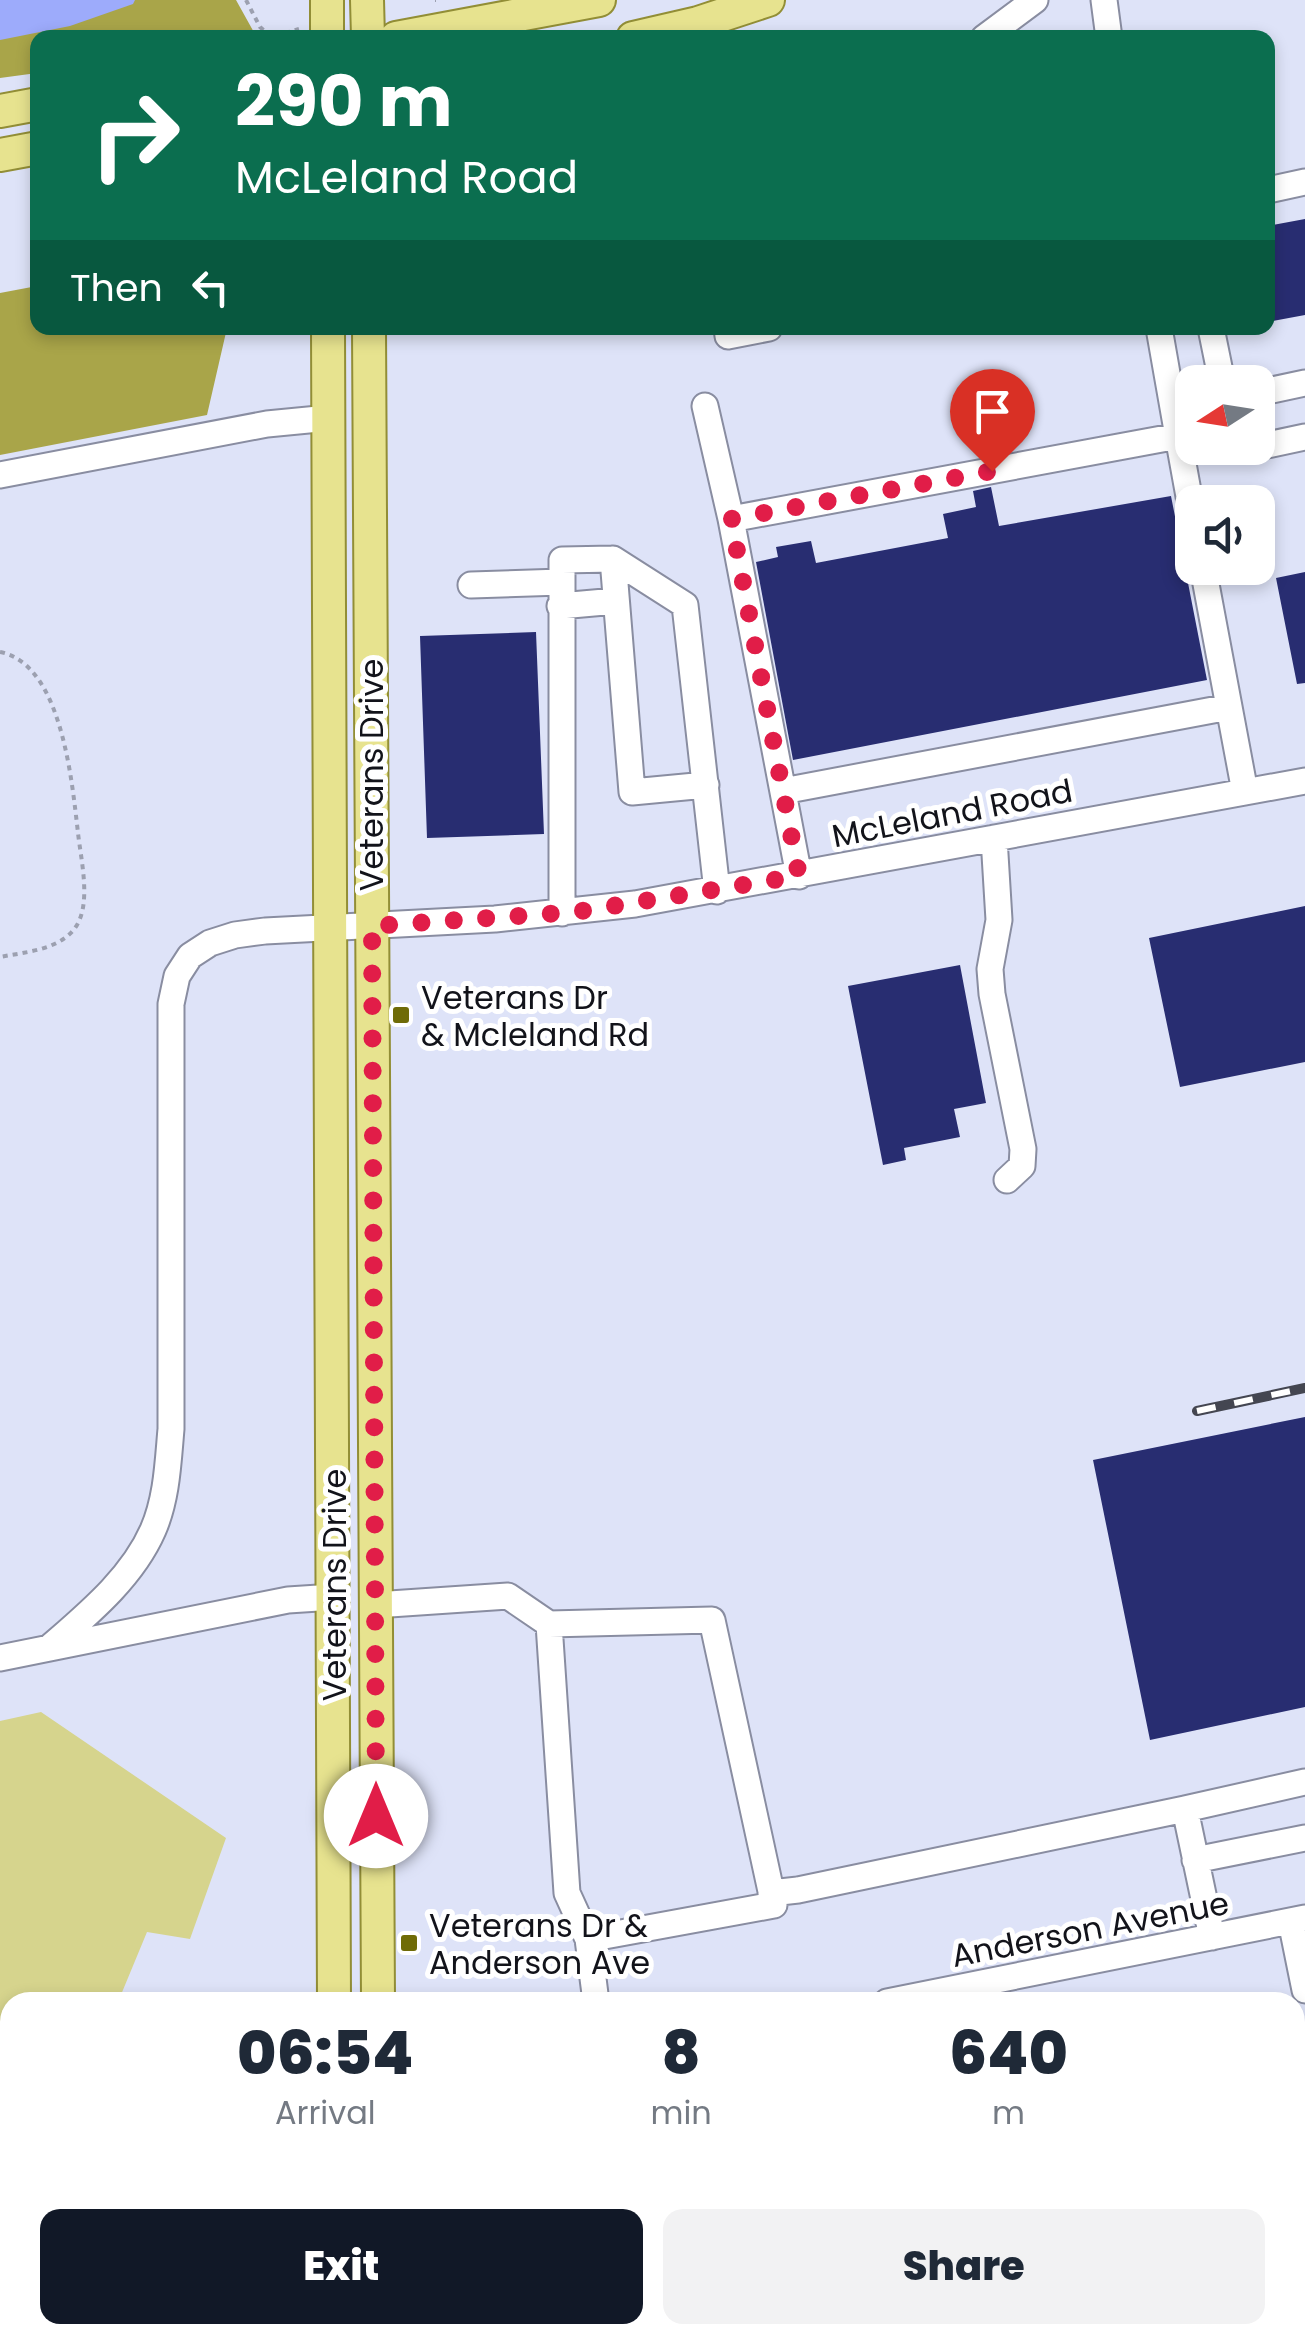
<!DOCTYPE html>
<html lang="en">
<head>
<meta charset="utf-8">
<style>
	:root { --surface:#fff; --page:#f2f2f3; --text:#1f2937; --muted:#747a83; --accent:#111827 }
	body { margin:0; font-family:Poppins,sans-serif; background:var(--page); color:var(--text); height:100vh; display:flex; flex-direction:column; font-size:38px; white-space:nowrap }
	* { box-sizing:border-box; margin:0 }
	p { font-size:32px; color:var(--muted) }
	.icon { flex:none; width:55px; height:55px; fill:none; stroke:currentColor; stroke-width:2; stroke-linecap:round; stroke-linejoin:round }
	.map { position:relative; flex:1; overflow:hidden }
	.panel { position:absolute; left:0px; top:1992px; width:1305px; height:352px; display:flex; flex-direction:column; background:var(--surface); border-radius:30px 30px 0 0; box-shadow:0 5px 15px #0003 }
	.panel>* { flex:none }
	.top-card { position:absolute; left:30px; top:30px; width:1245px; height:305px; border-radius:20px; box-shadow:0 5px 15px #0003; background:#0b6e4f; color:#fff; overflow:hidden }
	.needle { width:65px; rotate:258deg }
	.controls { position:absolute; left:1175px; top:365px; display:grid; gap:20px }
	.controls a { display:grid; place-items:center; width:100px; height:100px; border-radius:20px; background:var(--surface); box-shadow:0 5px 15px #0003; font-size:50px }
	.pin { position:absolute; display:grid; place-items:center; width:85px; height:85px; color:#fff; margin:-102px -42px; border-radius:50% 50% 50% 0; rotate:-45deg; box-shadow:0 0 10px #0007 }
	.pin .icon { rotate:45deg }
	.me { position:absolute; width:110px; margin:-55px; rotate:0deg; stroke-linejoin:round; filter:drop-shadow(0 0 8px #0008) }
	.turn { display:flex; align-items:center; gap:35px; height:210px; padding:0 40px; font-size:45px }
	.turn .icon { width:130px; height:130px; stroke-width:2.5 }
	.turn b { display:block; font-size:70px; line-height:85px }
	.then { display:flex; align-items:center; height:95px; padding:0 40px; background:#0003; gap:20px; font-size:38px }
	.eta { display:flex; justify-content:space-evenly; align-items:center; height:170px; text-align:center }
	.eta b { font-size:60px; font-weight:800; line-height:70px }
	.primary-button { display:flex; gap:20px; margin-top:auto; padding:20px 40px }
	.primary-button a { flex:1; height:115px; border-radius:20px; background:var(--accent); color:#fff; font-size:40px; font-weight:800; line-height:115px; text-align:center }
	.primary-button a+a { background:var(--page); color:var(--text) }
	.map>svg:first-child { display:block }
	.green { fill:#d6d48d }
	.forest { fill:#a9a549 }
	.water { fill:#9dabfb }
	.building { fill:#282d71 }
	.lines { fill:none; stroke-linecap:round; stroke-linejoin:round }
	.minor-casing { stroke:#898da1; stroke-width:29 }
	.major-casing { stroke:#928e36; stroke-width:36 }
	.path { stroke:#9ca0b0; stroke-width:4; stroke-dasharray:5 5; stroke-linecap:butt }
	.minor { stroke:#fff; stroke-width:25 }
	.major { stroke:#e7e38f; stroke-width:32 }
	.rail-casing { stroke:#444651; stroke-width:10 }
	.rail { stroke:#fff; stroke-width:6; stroke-dasharray:19; stroke-linecap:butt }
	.route { stroke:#e11d48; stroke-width:18; stroke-dasharray:0 32.4 }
	.poi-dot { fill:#6f6b07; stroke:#fff; stroke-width:4 }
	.labels { text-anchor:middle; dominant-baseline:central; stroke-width:10; stroke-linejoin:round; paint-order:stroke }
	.street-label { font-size:32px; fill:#12131a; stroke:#fff }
	.poi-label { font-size:32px; fill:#12131a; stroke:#fff; text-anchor:start }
</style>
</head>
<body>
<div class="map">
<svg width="1305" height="2344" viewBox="0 0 1305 2344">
	<rect width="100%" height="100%" fill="#dee3f8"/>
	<path class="green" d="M41,1712l185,126 -36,101 -43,-7 -29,70h-108v112l-10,-3v-390z
		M10,2205v130h117l1,9h-128v-136z"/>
	<path class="forest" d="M0,0h236l20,36 -218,2 -1,35 -37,5z
		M37,286l1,42h189l-20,87 -207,40v-162z"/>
	<path class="water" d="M0,0h135l-2,4 -63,22 -70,14z"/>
	<path class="building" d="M1305,219v96l-37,7v-96z
		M991,487l8,39 172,-30 36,184 -414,80 -37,-198 22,-5 -2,-10 35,-6 5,22 132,-25 -5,-24 33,-7 -3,-16z
		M1305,572v111l-8,1 -21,-106z
		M536,632l8,202 -117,4 -7,-202z
		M1305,906v156l-125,25 -31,-149z
		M960,965l26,138 -32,6 6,28 -56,11 2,12 -23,5 -35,-179z
		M1305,1417v290l-155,33 -57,-280z"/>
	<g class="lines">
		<g class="minor-casing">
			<path id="minor" d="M1104,0l5,38
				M984,38l51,-38
				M1268,190l37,-8
				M727,328l1,8 41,-8
				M1211,328l11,54
				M1258,393l47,-10
				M705,406l26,113 447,-83 -19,-108
				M1178,436l14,77
				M1258,447l47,-10
				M0,475l267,-51 62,-6
				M731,519l68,357
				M613,559l19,233 74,-7
				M1203,568l42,224
				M471,585l91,-3
				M560,606l56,-5
				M783,791l446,-84
				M994,838l5,82 -9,49 2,25 31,155 -1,17 -15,14
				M562,913v-353l51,-1 72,46 32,286
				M375,1605l133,-9 41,28 163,-4 62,285 -186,34 8,63
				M549,1624l18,269 21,46
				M49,1648c39,-34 83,-70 104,-118 14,-32 15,-68 18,-101v-425l6,-28 13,-20 20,-13 25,-8 30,-4 230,-12 140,-15 670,-123
				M0,1658l288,-58 46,-3
				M1195,1860l110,-22
				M771,1893l27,-3 387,-81
				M1291,1921l14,69
				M1212,1937l-27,-128 120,-27
				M887,2002l418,-84
				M1295,2192l10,-2
				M170,2335l2,9
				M671,2335l2,9"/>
		</g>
		<g class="major-casing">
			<path id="major" d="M327,0v38
				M367,0l1,38
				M396,38l203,-38
				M633,38l65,-15 70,-23
				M0,111l38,-7
				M0,155l38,-7
				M328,328l6,1674
				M369,328l9,1674
				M392,2335v9
				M333,2344v-9"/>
		</g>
		<path class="path" d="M246,0l14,27 11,10 28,-8
			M435,0h1
			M0,652c62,12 72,130 78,181 3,27 13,68 -1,92 -15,25 -52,27 -77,32
			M289,2335v9
			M427,2335v9"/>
		<use href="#minor" class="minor"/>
		<use href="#major" class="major"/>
		<g class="rail-casing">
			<path id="rail" d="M1197,1411l108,-23"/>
		</g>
		<use href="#rail" class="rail"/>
	</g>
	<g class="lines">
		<path class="route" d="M376,1816l-4,-890 203,-14 224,-36 -68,-357 261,-48"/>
	</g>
	<g class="poi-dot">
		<rect x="391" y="1005" width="20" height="20" rx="5"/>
		<rect x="399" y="1933" width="20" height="20" rx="5"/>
	</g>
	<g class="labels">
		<g class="street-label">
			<text transform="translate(371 775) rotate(-90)">Veterans Drive</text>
			<text transform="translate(952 813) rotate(-11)">McLeland Road</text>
			<text transform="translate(334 1585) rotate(-90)">Veterans Drive</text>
			<text transform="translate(1090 1929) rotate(-11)">Anderson Avenue</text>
		</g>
		<g class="poi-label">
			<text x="421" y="997">Veterans Dr<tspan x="421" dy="37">&amp; Mcleland Rd</tspan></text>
			<text x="429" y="1925">Veterans Dr &amp;<tspan x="429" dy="37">Anderson Ave</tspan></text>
		</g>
	</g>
</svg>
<div class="controls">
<a><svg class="needle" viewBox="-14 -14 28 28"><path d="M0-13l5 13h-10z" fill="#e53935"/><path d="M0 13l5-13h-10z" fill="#747a83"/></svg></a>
<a><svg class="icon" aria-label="sound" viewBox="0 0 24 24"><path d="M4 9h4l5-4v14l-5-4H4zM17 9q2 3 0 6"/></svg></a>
</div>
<div class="pin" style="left:992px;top:471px;background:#d93025"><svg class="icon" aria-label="arrive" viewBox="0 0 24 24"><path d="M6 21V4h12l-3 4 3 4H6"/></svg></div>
<svg class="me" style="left:376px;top:1816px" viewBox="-20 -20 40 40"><circle r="19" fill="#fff"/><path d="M0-13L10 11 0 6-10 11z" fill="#e11d48"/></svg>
<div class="top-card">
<div class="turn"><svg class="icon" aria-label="right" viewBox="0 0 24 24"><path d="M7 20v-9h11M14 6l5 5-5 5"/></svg><div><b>290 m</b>McLeland Road</div></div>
<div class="then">Then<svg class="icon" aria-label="left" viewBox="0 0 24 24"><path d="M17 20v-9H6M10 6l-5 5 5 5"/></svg></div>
</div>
<section class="panel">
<div class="eta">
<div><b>06:54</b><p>Arrival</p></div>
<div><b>8</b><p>min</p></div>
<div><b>640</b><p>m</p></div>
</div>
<div class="primary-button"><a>Exit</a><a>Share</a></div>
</section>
</div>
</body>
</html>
